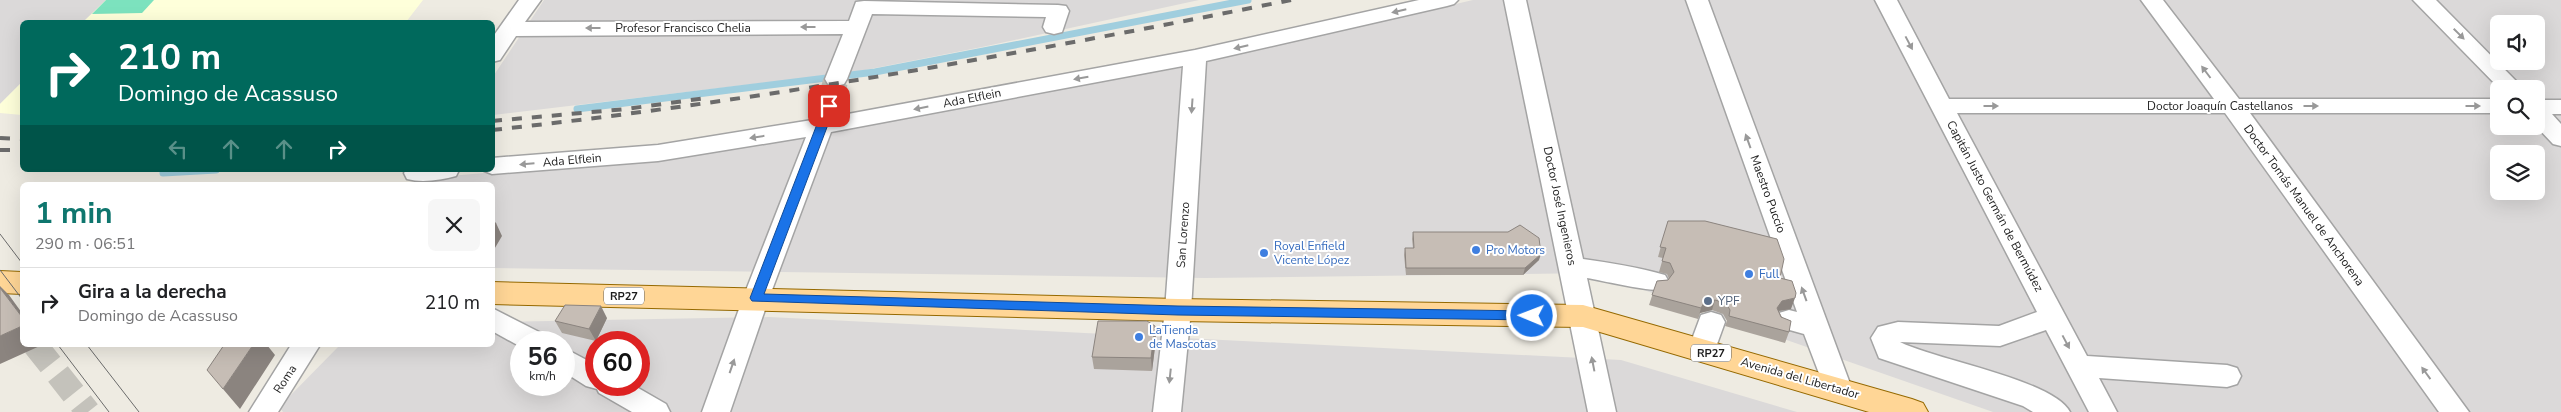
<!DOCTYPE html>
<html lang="es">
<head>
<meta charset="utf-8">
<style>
	:root { --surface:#fff; --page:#f6f6f6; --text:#202124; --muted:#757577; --line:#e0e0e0; --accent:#0f766e }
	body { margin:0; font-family:"Nunito Sans",sans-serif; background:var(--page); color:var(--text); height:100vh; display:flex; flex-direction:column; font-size:19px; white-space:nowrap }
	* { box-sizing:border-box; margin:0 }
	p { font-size:16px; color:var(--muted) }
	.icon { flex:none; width:28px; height:28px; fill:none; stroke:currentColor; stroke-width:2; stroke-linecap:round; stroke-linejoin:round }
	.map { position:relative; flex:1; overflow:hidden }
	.drawer { position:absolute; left:20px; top:182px; width:475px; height:165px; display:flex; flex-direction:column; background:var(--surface); border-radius:8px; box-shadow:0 5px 20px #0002 }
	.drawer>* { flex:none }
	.guide { position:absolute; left:20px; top:20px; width:475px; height:152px; border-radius:8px; box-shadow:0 5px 20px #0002; background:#00695c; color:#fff; overflow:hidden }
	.controls { position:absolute; left:2490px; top:15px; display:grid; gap:10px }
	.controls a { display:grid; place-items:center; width:55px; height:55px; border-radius:8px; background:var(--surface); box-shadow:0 5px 20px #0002; font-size:25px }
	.speed { position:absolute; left:510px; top:331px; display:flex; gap:10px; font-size:25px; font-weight:700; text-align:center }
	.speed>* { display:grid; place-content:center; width:65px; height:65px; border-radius:50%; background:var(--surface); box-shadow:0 5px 20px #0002; line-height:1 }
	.speed small { font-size:12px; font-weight:400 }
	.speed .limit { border:8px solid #d22; background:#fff; color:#111 }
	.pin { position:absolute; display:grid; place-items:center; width:42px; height:42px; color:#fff; margin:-21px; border-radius:10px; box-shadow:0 2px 8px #0006 }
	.me { position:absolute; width:55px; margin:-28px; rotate:271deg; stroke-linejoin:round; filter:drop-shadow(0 0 4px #0008) }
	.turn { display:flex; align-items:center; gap:18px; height:105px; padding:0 15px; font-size:22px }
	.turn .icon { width:65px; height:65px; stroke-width:2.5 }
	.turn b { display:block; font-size:35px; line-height:42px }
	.lanes { display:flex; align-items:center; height:48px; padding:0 15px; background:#0003; justify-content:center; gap:25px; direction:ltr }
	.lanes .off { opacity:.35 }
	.round { display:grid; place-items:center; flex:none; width:52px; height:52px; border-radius:8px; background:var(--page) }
	.headline { display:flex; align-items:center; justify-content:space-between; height:85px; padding:0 15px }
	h1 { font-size:30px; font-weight:700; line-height:38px; color:var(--accent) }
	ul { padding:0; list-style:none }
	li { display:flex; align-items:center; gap:15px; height:70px; padding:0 15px; border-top:1px solid var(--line) }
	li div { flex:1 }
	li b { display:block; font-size:19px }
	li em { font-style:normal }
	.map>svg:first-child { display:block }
	.residential { fill:#dbd9d9; fill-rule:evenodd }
	.education { fill:#feffda }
	.pitch { fill:#7ce2be }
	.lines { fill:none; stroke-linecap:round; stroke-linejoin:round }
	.stream { stroke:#a0cede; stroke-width:7 }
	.minor-tunnel { stroke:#c4c2bb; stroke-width:25; stroke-dasharray:25 12; stroke-linecap:butt }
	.minor-casing { stroke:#a4a4a4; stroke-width:3 }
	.major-casing { stroke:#956900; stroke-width:2 }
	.minor { fill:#fff; fill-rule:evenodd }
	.major { fill:#ffd696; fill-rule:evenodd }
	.tram { stroke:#6b6b6b; stroke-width:1 }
	.rail { stroke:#6b6b6b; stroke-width:4; stroke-dasharray:10 10; stroke-linecap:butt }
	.wall { fill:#aaa39c }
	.shaded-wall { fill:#8b847f }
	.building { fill:#c6bdb5; stroke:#8b847f }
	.oneway { fill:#999 }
	.route { fill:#1a73e8; stroke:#114b97 }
	.shop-dot { fill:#3f7fe0; stroke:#fff; stroke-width:2 }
	.service-dot { fill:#5c6f8a; stroke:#fff; stroke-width:2 }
	.labels { text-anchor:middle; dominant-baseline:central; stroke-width:4; stroke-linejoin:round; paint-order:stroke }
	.shield { fill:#fff; stroke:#616161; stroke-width:1 }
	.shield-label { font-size:11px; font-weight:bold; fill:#1d1d1d }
	.street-label { font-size:12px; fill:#1d1d1d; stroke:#fff }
	.shop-label { font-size:12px; fill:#366cbe; stroke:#fff; text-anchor:start }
	.service-label { font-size:12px; fill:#4e5e75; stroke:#fff; text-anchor:start }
</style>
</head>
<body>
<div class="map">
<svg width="2561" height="412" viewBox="0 0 2561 412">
	<rect width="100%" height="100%" fill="#eeebe2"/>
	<path class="residential" d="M0,0h106l-23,22h-61v60l-22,22z
		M544,0h655l-217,47 -127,25 -362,43 -1,-37z
		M1473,0h1088v412h-568l-398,-139 -390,5 -712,-10 -1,-83h-69l4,-7 228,-20 525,-90zM2499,24h37v37h-37zM2499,89h37v37h-37zM2499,154h37v37h-37z
		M769,317l852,43 176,52h-1514l-4,-5 61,-62h152l1,-23zM521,342h43v43h-43zM596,342h43v43h-43z"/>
	<path class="education" d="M106,0h317l-17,22h-323z
		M22,82v33l-22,-2v-9z"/>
	<path class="pitch" d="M106,0h48l-12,13 -50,1z"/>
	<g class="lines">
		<path class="stream" d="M577,109l298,-37 373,-72
			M163,173l53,-3"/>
		<path class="minor-tunnel" d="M829,106l7,-27
			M35,345l53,67"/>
		<g class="minor-casing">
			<path id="minor" d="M519,0h22l-16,22 324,-1 7,-19 8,-1 194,4 8,1 3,5 -7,21 -8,2 -8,-2 -3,-5 3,-10 -174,-3 -25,65 -3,5 -8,2 -8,-2 -3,-5 18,-45 -327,2 -16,24 -8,2v-24z
				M1419,0h39l-4,4 -7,2 -241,55 -15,249 -10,102h-28l12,-102 18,-244 -352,66 -62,166 -39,114h-28l41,-114 63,-161 -148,24 -166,13 -10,-4h10v-12l166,-13 154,-25 9,-19 8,-2 8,2 4,5 -4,10 358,-66z
				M1504,0h22l57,259c28,4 55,8 82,16l4,7 -4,7c-13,4 -60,-8 -78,-11l29,134h-28z
				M1686,0h22l144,389 -4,8 -10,3 -10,-3 -24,-63 -25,-7 -4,-7 4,-7 10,-3 8,2z
				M1875,0h22l52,99h265l-73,-99h22l76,99h260v14h-249l219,299h-30l-214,-299h-268l130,243 140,9 10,3 4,8 -4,8 -10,3 -128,-9 18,34h-28l-43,-82 -46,16 -100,-4c36,18 154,38 170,70h-37l-10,-6 -144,-48 -8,-20 7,-11 20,-5 101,4 38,-14z
				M2413,0h23l88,89h-24z
				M2536,100h25v14h-9l9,10v22l-8,-2 -17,-18z
				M406,170h53l-3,6c-15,4 -34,7 -49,3l-3,-6z
				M492,308l53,27 3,7h-27v5l-29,-16z
				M1711,312l10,3 4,7 -13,36 -10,3 -10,-3 -4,-8 13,-35z
				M291,345h29l-42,67h-29z
				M564,348l32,17v20h37l33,19 4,8h-38l-33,-19 -2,-4 -11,-3 -22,-14z"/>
		</g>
		<g class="major-casing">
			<path id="major" d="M0,271l22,1v22l-22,-1z
				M492,282l686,17 405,6 329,94 11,4 5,9h-59l-286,-85 -405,-6 -686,-17z"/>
		</g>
		<use href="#minor" class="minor"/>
		<use href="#major" class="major"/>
		<path class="tram" d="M0,234l22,29
			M0,270l22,29
			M58,345l51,67
			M87,345l52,67"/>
		<path class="rail" d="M492,121l134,-12 80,-11
			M492,130c269,-29 534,-77 799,-130
			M0,138l22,1
			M0,150h22"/>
	</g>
	<path class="wall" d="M1668,221l112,57 11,31 -12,2 10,21 -4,11 -60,-17 2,-5 -4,-7 -11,-4 -12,3 -2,6 -49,-14 8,-24 11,-1 1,-1 -2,-5 -8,-2 4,-14 -5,-1z
		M1413,232l126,28 -16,15h-117l-2,-20 1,-7h8l-1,-9z
		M607,318l-11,23 -34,-8 -7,-12z
		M1155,326l1,13 -4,32 -58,-2 -2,-12z"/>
	<path class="shaded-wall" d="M496,223l6,13 -10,17v-25z
		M1541,254l-2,6 -16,15 2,-7z
		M0,286l9,9 13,18v4l-22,-29z
		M1795,298l-4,11 -13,2 -1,-3 5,-7z
		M1715,300l-3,10 -12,3 -2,6 3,-11 3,-5z
		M601,306l6,12 -11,23 -7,-12z
		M22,326v19h20l-42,19v-28z
		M1155,326l1,13 -4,32 -1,-13z
		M253,345h14l8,10 -35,54 -17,-20z"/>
	<path class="building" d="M1668,221h37l72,18 7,20 -4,19 12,3 4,12 -1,5 -13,3 -5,7 4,9 10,4 -2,11 -60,-16 1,-6 -4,-7 -11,-3 -11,3 -3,5 -49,-13 5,-14 11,-1 6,-8 -4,-9 -8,-2 4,-13 -6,-1z
		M492,223h4l-4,5z
		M1520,225l19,13 2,16 -16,14h-119l-1,-20h9l-1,-16h95z
		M0,288l22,29v9l-22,10z
		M565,305l36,1 -12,23 -34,-8z
		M1098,321h49l8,5 -4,32 -59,-1z
		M224,345h29l-30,44 -16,-19z"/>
	<defs><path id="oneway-solid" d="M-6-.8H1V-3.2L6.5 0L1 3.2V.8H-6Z" transform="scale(1.25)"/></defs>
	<g class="oneway">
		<use href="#oneway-solid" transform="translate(1399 11) rotate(167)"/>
		<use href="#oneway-solid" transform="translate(808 27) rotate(180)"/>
		<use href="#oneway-solid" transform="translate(593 28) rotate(180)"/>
		<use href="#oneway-solid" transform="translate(2459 34) rotate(45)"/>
		<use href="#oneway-solid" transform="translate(1909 43) rotate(62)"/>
		<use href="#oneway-solid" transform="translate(1241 47) rotate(167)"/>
		<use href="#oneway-solid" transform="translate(2206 72) rotate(-127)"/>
		<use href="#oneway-solid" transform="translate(1081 78) rotate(170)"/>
		<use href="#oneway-solid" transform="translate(1192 106) rotate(94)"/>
		<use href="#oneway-solid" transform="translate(1991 106)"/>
		<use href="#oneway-solid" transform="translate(2311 106)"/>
		<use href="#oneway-solid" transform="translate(2473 106)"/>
		<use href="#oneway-solid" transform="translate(921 108) rotate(169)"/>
		<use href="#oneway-solid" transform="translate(757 137) rotate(171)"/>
		<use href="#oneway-solid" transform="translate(1748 141) rotate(-110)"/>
		<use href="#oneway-solid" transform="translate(527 164) rotate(175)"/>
		<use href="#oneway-solid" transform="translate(1804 294) rotate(-110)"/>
		<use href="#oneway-solid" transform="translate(2066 342) rotate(62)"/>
		<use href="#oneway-solid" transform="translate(1593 364) rotate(-101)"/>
		<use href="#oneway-solid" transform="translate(732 366) rotate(-71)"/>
		<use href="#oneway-solid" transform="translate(2426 373) rotate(-126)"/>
		<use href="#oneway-solid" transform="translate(1170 376) rotate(96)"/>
	</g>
	<path class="route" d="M829,103l6,3 -71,188 414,12 354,5 7,5 -7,4 -354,-5 -426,-14 -2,-3 74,-192z"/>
	<g class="shop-dot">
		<circle cx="1476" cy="250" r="5"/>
		<circle cx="1264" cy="253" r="5"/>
		<circle cx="1749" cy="274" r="5"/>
		<circle cx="1139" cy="337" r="5"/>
	</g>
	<circle class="service-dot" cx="1708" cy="301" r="5"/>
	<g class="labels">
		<g class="shield">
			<rect x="604" y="287.5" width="40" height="17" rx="4"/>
			<rect x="1691" y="344.5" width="40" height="17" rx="4"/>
		</g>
		<g class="shield-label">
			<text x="624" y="296">RP27</text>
			<text x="1711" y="353">RP27</text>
		</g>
		<g class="street-label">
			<text x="683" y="28">Profesor Francisco Chelia</text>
			<text transform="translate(972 98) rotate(-11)">Ada Elflein</text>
			<text x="2220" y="106">Doctor Joaquín Castellanos</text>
			<text transform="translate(572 160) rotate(-5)">Ada Elflein</text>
			<text transform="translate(1768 194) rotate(70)">Maestro Puccio</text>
			<text transform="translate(2304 205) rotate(54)">Doctor Tomás Manuel de Anchorena</text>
			<text transform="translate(1560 206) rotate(78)">Doctor José Ingenieros</text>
			<text transform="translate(1995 206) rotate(62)">Capitán Justo Germán de Bermúdez</text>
			<text transform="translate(1183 235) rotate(-86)">San Lorenzo</text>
			<text transform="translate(1800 378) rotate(16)">Avenida del Libertador</text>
			<text transform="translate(285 379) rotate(-57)">Roma</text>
		</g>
		<g class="shop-label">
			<text x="1274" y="246">Royal Enfield<tspan x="1274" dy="14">Vicente López</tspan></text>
			<text x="1486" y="250">Pro Motors</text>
			<text x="1759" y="274">Full</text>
			<text x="1149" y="330">LaTienda<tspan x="1149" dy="14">de Mascotas</tspan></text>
		</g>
		<g class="service-label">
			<text x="1718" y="301">YPF</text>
		</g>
	</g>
</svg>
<div class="controls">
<a><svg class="icon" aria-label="sound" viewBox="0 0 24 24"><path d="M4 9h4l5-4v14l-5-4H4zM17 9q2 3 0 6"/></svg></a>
<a><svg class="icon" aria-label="search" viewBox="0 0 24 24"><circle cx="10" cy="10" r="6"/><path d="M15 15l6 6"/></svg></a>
<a><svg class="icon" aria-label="layers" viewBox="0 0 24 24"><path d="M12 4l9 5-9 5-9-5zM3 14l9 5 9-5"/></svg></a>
</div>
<div class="speed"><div>56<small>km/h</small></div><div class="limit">60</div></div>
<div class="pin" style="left:829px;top:106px;background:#d93025"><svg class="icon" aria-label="arrive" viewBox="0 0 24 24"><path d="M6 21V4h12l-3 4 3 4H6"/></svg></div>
<svg class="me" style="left:1532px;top:316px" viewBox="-20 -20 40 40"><circle r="17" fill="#1a73e8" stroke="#fff" stroke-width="3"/><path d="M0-11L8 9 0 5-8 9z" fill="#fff"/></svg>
<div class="guide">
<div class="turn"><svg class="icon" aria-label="right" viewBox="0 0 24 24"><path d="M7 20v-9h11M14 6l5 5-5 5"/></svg><div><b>210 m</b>Domingo de Acassuso</div></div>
<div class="lanes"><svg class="icon off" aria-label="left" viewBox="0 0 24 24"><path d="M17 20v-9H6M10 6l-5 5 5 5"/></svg><svg class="icon off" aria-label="ahead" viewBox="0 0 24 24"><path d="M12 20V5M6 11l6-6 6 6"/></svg><svg class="icon off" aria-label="ahead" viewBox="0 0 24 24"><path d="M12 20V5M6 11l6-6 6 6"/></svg><svg class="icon" aria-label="right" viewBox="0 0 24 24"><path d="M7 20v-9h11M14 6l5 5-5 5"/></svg></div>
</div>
<section class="drawer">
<div class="headline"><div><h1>1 min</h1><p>290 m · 06:51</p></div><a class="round"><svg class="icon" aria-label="close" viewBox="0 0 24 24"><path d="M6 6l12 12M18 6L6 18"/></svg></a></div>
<ul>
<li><svg class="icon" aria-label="right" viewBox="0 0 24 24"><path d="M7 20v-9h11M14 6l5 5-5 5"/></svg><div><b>Gira a la derecha</b><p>Domingo de Acassuso</p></div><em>210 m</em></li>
</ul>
</section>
</div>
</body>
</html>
